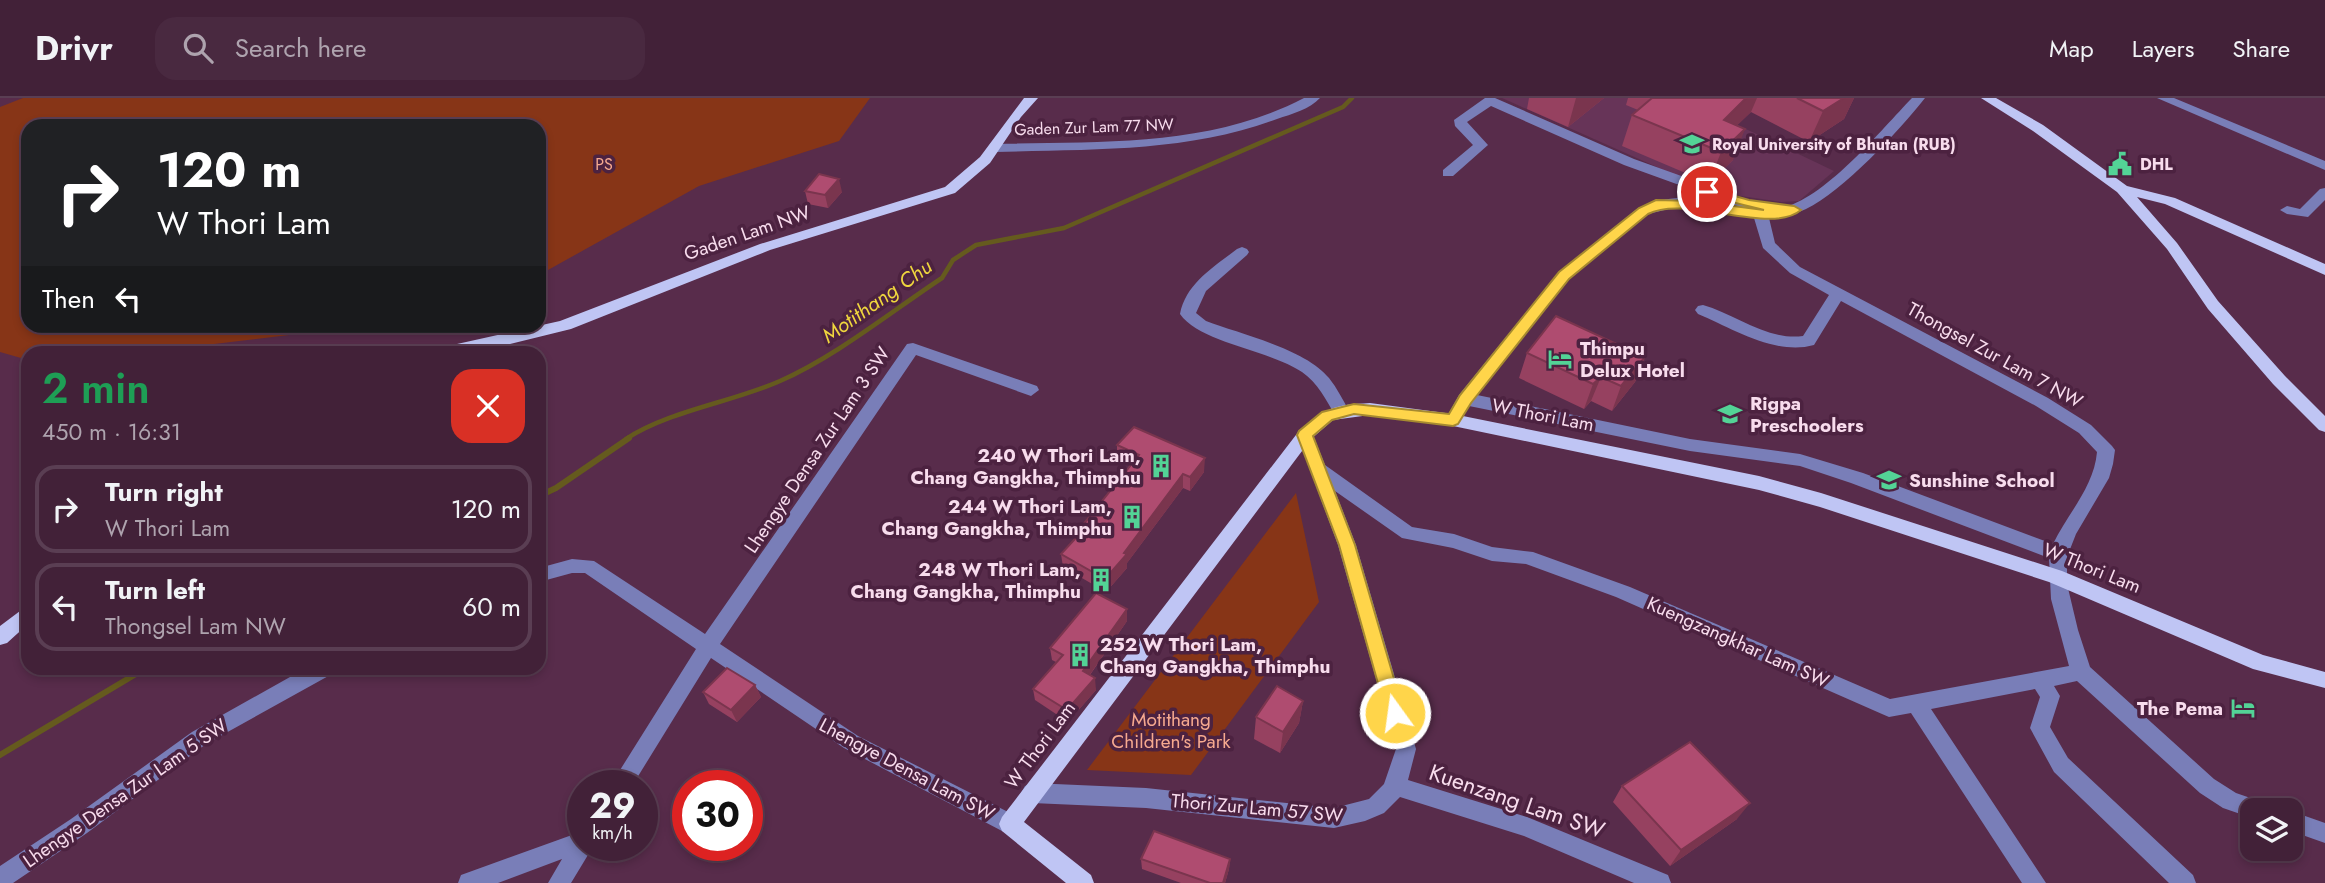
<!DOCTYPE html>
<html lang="en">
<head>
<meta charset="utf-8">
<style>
	:root { --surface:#422138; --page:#492940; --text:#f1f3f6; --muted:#aea3ae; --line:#5a3e53 }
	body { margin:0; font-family:Jost,sans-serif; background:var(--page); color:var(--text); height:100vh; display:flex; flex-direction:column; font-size:26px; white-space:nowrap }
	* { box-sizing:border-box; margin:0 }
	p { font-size:23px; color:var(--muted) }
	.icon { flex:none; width:38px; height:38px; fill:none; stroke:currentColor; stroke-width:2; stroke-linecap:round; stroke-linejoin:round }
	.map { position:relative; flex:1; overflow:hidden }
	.side { position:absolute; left:21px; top:248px; width:525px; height:329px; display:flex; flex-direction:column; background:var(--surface); border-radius:21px; box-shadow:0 4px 10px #0003,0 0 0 2px var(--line) }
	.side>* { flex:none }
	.hud { position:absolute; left:21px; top:21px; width:525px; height:214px; border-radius:21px; box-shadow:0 4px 10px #0003,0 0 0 2px var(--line); background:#202124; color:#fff; overflow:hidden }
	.buttons { position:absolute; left:2240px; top:700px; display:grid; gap:14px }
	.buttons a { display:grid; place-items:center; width:63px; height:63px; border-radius:14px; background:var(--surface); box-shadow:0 4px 10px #0003,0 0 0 2px var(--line); font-size:35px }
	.speed { position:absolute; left:567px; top:672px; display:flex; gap:14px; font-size:35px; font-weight:700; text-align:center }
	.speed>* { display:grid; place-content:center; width:91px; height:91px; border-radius:50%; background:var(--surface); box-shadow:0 4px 10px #0003,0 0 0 2px var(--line); line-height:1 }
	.speed small { font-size:18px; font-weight:400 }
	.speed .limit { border:10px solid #d22; background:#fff; color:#111 }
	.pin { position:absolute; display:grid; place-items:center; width:60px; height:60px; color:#fff; margin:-30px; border:4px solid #fff; border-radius:50%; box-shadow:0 2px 7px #0007 }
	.me { position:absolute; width:77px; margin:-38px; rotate:346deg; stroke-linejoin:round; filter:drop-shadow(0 0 5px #0008) }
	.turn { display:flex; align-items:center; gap:24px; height:147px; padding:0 21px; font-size:32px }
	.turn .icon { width:91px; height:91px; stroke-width:2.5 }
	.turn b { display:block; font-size:49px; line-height:60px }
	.then { display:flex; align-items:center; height:66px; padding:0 21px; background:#0003; gap:14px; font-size:26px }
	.round { display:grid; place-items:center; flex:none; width:74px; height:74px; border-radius:21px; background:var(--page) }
	.head { display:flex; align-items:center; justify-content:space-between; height:119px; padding:0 21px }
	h1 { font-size:42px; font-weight:600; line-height:52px; color:#1e9e55 }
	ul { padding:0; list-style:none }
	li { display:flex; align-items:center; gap:21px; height:88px; margin:0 14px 10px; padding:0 7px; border:4px solid var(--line); border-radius:21px }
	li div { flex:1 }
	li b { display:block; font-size:26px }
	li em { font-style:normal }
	header { display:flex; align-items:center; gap:42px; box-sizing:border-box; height:98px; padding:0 35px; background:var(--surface); border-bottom:2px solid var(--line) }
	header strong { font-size:33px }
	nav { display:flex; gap:38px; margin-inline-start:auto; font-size:24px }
	.search { width:490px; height:63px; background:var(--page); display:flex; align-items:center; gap:18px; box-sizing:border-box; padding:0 24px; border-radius:21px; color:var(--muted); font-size:26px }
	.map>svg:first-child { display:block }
	.built { fill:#673458 }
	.green { fill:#873517 }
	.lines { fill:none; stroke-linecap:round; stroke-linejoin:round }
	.stream-far1 { stroke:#655a1e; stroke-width:4.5 }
	.stream { stroke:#655a1e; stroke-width:6 }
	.minor { fill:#797eb8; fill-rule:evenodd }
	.major { fill:#bfc5f4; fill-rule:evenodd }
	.wall { fill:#964160 }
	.shaded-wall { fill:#7a354e }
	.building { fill:#af4c70; stroke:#7a354e; stroke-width:2 }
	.route { fill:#ffd54a; stroke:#a68a30; stroke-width:2 }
	.labels { text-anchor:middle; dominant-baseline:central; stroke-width:7; stroke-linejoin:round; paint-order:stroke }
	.far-street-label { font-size:16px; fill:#f8dced; stroke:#4c2240 }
	.far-poi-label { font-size:16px; font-weight:bold; fill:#f8dced; stroke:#4c2240; text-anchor:start }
	.far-park-label { font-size:16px; fill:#f6a98f; stroke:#4c2240 }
	.street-label { font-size:19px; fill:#f8dced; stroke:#4c2240 }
	.poi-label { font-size:19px; font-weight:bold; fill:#f8dced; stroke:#4c2240; text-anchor:start }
	.park-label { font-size:19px; fill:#f6a98f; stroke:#4c2240 }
	.water-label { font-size:21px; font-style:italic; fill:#efd63e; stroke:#4c2240 }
	.near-street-label { font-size:23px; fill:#f8dced; stroke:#4c2240 }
</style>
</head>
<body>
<header>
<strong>Drivr</strong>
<div class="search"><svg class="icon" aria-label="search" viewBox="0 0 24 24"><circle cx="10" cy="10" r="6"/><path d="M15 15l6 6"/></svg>Search here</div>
<nav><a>Map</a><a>Layers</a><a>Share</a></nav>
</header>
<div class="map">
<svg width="2325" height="785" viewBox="0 0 2325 785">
	<rect width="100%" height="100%" fill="#582c4b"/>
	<path class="built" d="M1502,0h179l153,73 -35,30 -18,1 -47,-7 -48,-15z"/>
	<path class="green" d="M23,0h847l-31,43 -140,45 -160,89v-149h-511v200h336l-226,27 -110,1v6l-28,-8v-245z
		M1296,395l23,109 -128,173 -104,-5z"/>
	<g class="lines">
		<path class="stream-far1" d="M626,341c42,-28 107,-37 154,-58 55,-24 112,-70 162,-103l11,-18 23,-15 88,-17 279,-121 9,-9"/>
		<path class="stream" d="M539,398l17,-8 73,-50
			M0,657l146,-87"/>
		<path class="minor" d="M1304,0h16c-10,11 -28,16 -43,21 -91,34 -186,30 -282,33l-7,-4 7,-4c105,-3 213,4 309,-46z
			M1485,0h10l139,61 117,42 2,3 -5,4c12,1 25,3 37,-1 43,-12 96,-77 127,-109h13c-26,33 -82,93 -119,111 -12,6 -24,8 -37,9l6,25 25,24 248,131 43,27 21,21 3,4 -2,14 -4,14 -33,56 -9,23v27l11,46 12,37 124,112 22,14 29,10 3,7h-16v8l-29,-10 -23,-15 -123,-112 -23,5 6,10 -10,31 18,31 125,117 3,8h-27l-115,-111 -24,-44 10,-31 -5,-8 -104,20 115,174h-24l-111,-170 -22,4 -7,-3 -266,-117 -90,-33 -34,-3 -39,-13 -51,-10 -67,-47 21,54 60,204 -8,31 119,37 141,58 3,8h-37l-110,-47 -124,-39 -16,16 -19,8 -31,7 -188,-20 -114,-5 -7,-3 -4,-7 4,-7 7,-3 114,5 188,20 35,-9 15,-15 12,-35 -58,-204 -41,-110 8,-6 8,6 12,30 87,62 42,7 38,13 41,5 97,35 260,112 179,-33 -18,-67 -2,-41 -198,-75 -51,-17 -110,-15 -221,-45 -10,18h-12l-2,-4 14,-25 100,-123 79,-64 22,-8 17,-2 63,9 -116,-42 -133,-59 -24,16 21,23 -35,31h-10v-6l30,-25 -18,-19 -1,-6zM1677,109l77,11 9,30 27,25 39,22 -26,41c-35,5 -68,-22 -100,-31l-5,1 -3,4 3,4c34,14 77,42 116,31l27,-44 195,105 43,27 18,19c-3,35 -29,61 -44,92l-190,-71 -63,-19 -110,-15 -213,-44 92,-117 79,-64z
			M2157,0h17l151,63v9z
			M2325,90v12l-17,17 -21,-3 -7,-4 7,-4 13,3 20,-20z
			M1242,149l5,2 2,3 -2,3 -41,36 -10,22 10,8c34,13 100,28 123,57 8,10 14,22 20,33l-2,4h-12c-9,-15 -17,-32 -33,-43 -32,-22 -102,-29 -122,-58 6,-31 34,-47 57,-65z
			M913,245l124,43 2,4 -8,6 -115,-41 -196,289 138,92 160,81 3,7 -3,7 -8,3 -8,-3 -158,-83 -133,-90 -79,128h-22l86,-137 -111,-76h-13l-33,9v-14l33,-9 22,2 111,73 202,-290z
			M306,570h29l-3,6 -126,70 -119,89 -74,50h-13v-17l71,-47 121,-87z
			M2291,713l34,12v20l-34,-12z
			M583,733v14h11l-23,38h-23l14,-24 -64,24h-40l3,-8z"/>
		<path class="major" d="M1024,0h14l-17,19 -31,46 -35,30 -185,57 -199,79 -102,25h-38l8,-6 121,-27 200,-77 185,-57 35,-30z
			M1981,0h15l47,27 84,61 48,12 150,66v11l-160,-71 -28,-7 40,46 41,58 67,75 40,40v16l-6,-2 -46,-46 -65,-75 -41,-60 -50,-57 -84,-61z
			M1370,305l83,11 306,62 62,17 241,78 201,84 62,17v16l-72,-19 -204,-87 -229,-75 -61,-17 -306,-64 -83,-11 -37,5 -22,19 -287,383 67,53 3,8h-28l-64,-52 -3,-7 3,-7 297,-386c28,-24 35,-26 71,-28z
			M28,507v19l-21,19 -7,2v-19z"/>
	</g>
	<path class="wall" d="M1529,0h75l-36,29 -41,-18z
		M1628,0h226l-10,21 -35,23 -58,-30 -14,13 -4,35 -24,23 -87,-37 10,-31 6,-5 -12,-5z
		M805,93l37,1 -14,16 -20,-4z
		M1527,255l118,4 -10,25 -23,29 -21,-10 -7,8 -65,-31z
		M1117,347l87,27 -14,19 -7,-3 -56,75v5l-21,24 -43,-25 -2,-13 21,-23v-5l49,-60 -14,-6z
		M1127,511v12l-37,54 6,15 -28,32 -33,-22 -2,-11 23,-27 -4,-2 -2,-12z
		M755,587l6,12 -24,25 -28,-18 -6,-12z
		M1303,603l-4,22 -19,30 -26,-14 2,-22z
		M1622,688l115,33 -67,47 -57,-64z
		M1141,761h89l-1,10 -4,14h-44l-39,-14z"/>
	<path class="shaded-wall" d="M1576,0h28l-36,29z
		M1746,0h11l-6,14 -38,37 11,-29z
		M1844,0h10l-10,21 -35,23 14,-31z
		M1745,31l-12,31 -24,23 12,-31z
		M839,81l3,13 -14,16 -3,-13z
		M1645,259l-10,25 -23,29 9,-25z
		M1601,279l-10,24 -7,8 9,-25z
		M1205,360l-1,14 -14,19v-14z
		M1183,376v14l-56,75v5l-21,24 -1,-13z
		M1127,511v12l-43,62 -1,-12z
		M1095,580l1,12 -28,32 -1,-12z
		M755,587l6,12 -24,25 -6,-12z
		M1303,603l-4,22 -19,30 3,-21z
		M1750,705l-13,16 -67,47 11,-16z
		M1230,761l-1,10 -4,14h-2z"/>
	<path class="building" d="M1652,0h94l-22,22 21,9 -24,23 -89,-37z
		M1797,0h47l-21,13z
		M819,76l20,5 -14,16 -20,-4z
		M1556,218l89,41 -24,29 -20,-9 -8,7 -66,-31z
		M1134,329l71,31 -15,19 -7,-3 -59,79 3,1 -22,25 -44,-25 25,-27 -4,-1 57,-71 -22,-10z
		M1096,495l31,16 -44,62 12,7 -28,32 -34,-21 30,-34 -13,-7z
		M727,570l28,17 -24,25 -28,-18z
		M1277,588l26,15 -20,31 -27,-15z
		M1690,644l60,61 -69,47 -59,-64z
		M1154,733l76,28 -7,24h-13l-69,-24z"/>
	<path class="route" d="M1707,90l42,12 45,6 7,4c-30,26 -115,-16 -153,4l-79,65 -98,124 -13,21 -5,2 -99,-12 -22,6 -19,16 42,109 49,168 -3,6 -6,3 -7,-3 -49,-174 -42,-110 2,-4 23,-19 32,-8 95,10 11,-19 99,-123 80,-64 17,-8 39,1 69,9 -61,-15v-6z"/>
	<defs>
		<g id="university-bare" transform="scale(1.89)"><path d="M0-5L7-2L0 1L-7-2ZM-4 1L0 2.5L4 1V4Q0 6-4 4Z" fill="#53d396" stroke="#4c2240" stroke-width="2.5" paint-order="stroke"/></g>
		<g id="civic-bare" transform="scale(1.89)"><path d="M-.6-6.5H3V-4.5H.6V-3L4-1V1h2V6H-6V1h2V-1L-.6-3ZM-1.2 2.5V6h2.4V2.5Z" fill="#53d396" stroke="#4c2240" stroke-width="2.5" paint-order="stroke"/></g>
		<g id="hotel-bare" transform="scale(1.89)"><path d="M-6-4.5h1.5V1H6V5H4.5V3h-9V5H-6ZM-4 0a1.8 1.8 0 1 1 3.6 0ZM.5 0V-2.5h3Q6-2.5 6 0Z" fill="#53d396" stroke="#4c2240" stroke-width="2.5" paint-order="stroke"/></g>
		<g id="school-bare" transform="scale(1.89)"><path d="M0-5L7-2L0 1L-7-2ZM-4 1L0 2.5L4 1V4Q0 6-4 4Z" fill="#53d396" stroke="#4c2240" stroke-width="2.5" paint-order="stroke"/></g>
		<g id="building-bare" transform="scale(1.89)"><path d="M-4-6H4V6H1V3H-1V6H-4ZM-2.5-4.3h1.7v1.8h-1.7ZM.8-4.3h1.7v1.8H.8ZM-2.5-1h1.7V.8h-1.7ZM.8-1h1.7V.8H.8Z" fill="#53d396" stroke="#4c2240" stroke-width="2.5" paint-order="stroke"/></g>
	</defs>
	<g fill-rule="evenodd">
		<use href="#university-bare" x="1692" y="46"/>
		<use href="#civic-bare" x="2120" y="66"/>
		<use href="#hotel-bare" x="1560" y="261"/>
		<use href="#school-bare" x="1730" y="316"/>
		<use href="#building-bare" x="1161" y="368"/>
		<use href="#school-bare" x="1889" y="382"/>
		<use href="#building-bare" x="1132" y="419"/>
		<use href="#building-bare" x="1101" y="482"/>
		<use href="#building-bare" x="1080" y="557"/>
		<use href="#hotel-bare" x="2243" y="610"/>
	</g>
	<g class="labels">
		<g class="far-street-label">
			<text transform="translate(1094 29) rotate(-2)">Gaden Zur Lam 77 NW</text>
		</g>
		<g class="far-poi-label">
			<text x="1712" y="46">Royal University of Bhutan (RUB)</text>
			<text x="2140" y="66">DHL</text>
		</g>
		<g class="far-park-label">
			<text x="604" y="66">PS</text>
		</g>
		<g class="street-label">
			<text transform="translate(747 135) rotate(-19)">Gaden Lam NW</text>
			<text transform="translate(1995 257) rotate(29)">Thongsel Zur Lam 7 NW</text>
			<text transform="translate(1543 317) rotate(11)">W Thori Lam</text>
			<text transform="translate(817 352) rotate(-56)">Lhengye Densa Zur Lam 3 SW</text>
			<text transform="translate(2092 470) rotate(22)">W Thori Lam</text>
			<text transform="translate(1738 544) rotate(24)">Kuengzangkhar Lam SW</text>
			<text transform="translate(1040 647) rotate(-53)">W Thori Lam</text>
			<text transform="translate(907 671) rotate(28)">Lhengye Densa Lam SW</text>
			<text transform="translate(125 695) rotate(-35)">Lhengye Densa Zur Lam 5 SW</text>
			<text transform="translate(1257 710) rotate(5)">Thori Zur Lam 57 SW</text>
		</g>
		<g class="poi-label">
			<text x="1580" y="250">Thimpu<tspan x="1580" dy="22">Delux Hotel</tspan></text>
			<text x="1750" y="305">Rigpa<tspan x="1750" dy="22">Preschoolers</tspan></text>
			<text x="1141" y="357" text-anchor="end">240 W Thori Lam,<tspan x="1141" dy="22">Chang Gangkha, Thimphu</tspan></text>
			<text x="1909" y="382">Sunshine School</text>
			<text x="1112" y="408" text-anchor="end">244 W Thori Lam,<tspan x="1112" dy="22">Chang Gangkha, Thimphu</tspan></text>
			<text x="1081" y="471" text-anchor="end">248 W Thori Lam,<tspan x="1081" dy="22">Chang Gangkha, Thimphu</tspan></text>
			<text x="1100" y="546">252 W Thori Lam,<tspan x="1100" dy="22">Chang Gangkha, Thimphu</tspan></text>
			<text x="2223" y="610" text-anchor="end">The Pema</text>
		</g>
		<g class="park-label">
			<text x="1171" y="621">Motithang<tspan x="1171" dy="22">Children's Park</tspan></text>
		</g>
		<g class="water-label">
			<text transform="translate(877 203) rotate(-35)">Motithang Chu</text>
		</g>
		<g class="near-street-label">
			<text transform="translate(1517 703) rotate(19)">Kuenzang Lam SW</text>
		</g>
	</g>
</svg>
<div class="buttons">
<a><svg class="icon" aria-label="layers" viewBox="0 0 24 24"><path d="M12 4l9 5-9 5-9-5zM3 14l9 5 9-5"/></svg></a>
</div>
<div class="speed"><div>29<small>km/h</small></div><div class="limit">30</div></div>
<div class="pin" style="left:1707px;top:94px;background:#d93025"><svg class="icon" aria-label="arrive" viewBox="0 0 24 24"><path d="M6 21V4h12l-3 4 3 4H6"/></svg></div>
<svg class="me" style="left:1395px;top:615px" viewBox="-20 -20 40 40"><circle r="17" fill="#ffd54a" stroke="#fff" stroke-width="3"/><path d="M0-11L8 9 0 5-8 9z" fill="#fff"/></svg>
<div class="hud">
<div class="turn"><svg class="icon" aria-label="right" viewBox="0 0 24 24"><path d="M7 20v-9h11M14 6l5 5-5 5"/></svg><div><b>120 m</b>W Thori Lam</div></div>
<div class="then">Then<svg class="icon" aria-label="left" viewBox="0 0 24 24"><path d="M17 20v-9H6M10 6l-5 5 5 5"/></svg></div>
</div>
<section class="side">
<div class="head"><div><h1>2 min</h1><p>450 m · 16:31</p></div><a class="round" style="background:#d93025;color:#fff"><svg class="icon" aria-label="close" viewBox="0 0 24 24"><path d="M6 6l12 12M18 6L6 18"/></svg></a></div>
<ul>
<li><svg class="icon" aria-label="right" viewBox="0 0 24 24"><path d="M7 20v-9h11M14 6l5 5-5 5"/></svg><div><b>Turn right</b><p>W Thori Lam</p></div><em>120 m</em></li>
<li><svg class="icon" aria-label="left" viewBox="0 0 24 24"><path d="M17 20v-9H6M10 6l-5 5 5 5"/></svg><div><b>Turn left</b><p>Thongsel Lam NW</p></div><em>60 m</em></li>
</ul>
</section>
</div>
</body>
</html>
